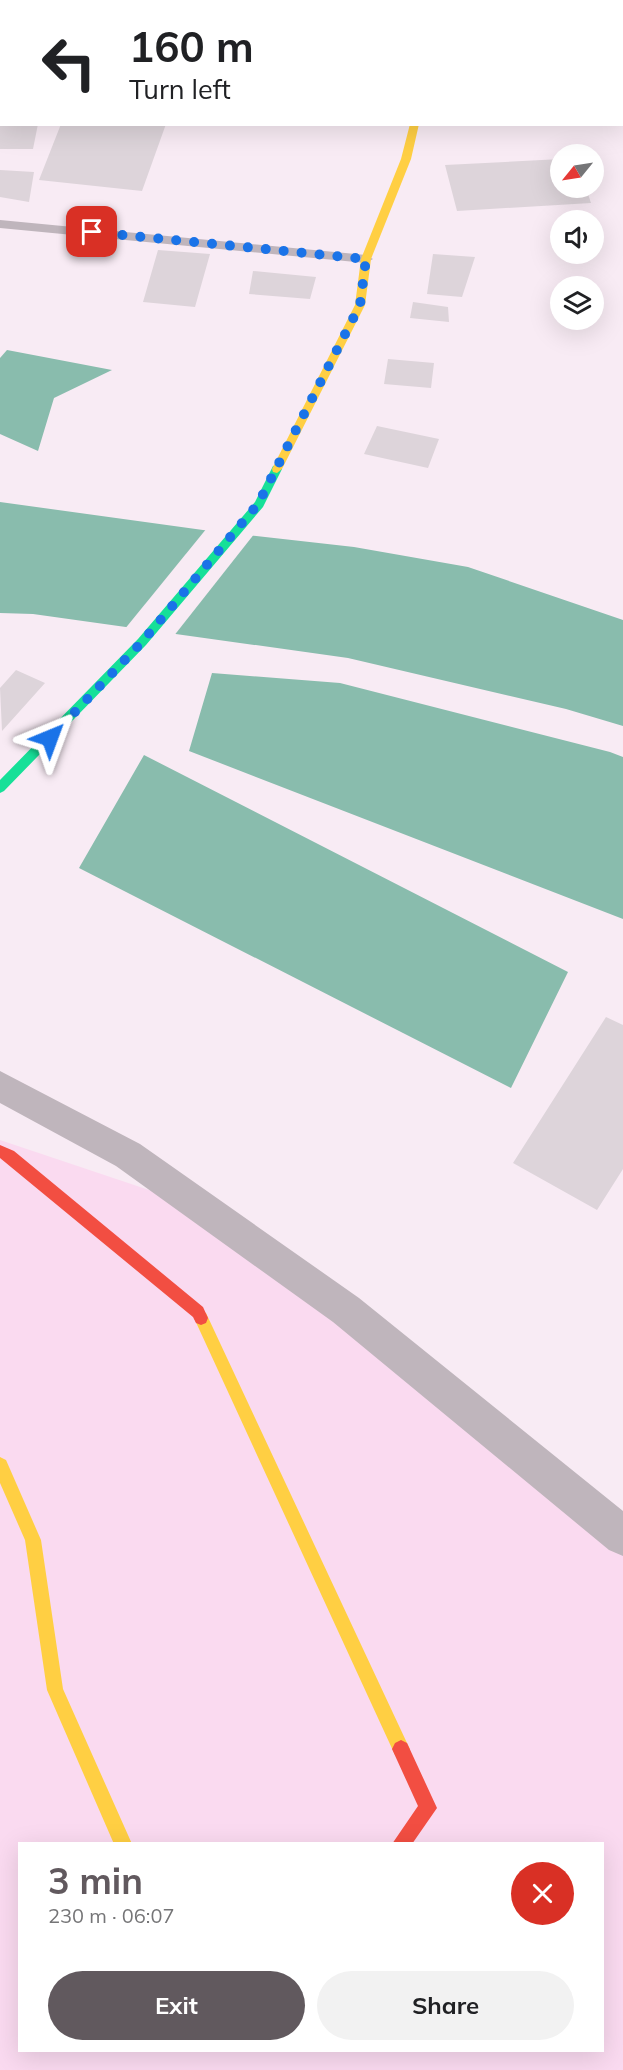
<!DOCTYPE html>
<html lang="en">
<head>
<meta charset="utf-8">
<style>
	:root { --surface:#fff; --page:#f2f2f2; --text:#202124; --muted:#757577; --accent:#61595e }
	body { margin:0; font-family:Mulish,sans-serif; background:var(--page); color:var(--text); height:100vh; display:flex; flex-direction:column; font-size:22px; white-space:nowrap }
	* { box-sizing:border-box; margin:0 }
	p { font-size:20px; color:var(--muted) }
	.icon { flex:none; width:33px; height:33px; fill:none; stroke:currentColor; stroke-width:2; stroke-linecap:round; stroke-linejoin:round }
	.map { position:relative; flex:1; overflow:hidden }
	.details { position:absolute; left:18px; top:1842px; width:586px; height:210px; display:flex; flex-direction:column; background:var(--surface); border-radius:0px; box-shadow:0 6px 24px #0002 }
	.details>* { flex:none }
	.hud { position:absolute; left:0px; top:0px; width:624px; height:126px; box-shadow:0 6px 24px #0002; background:#fff; color:var(--text); overflow:hidden }
	.needle { width:39px; rotate:240deg }
	.buttons { position:absolute; left:550px; top:144px; display:grid; gap:12px }
	.buttons a { display:grid; place-items:center; width:54px; height:54px; border-radius:50%; background:var(--surface); box-shadow:0 6px 24px #0002; font-size:30px }
	.pin { position:absolute; display:grid; place-items:center; width:51px; height:51px; color:#fff; margin:-26px; border-radius:12px; box-shadow:0 3px 9px #0006 }
	.me { position:absolute; width:66px; margin:-33px; rotate:44deg; stroke-linejoin:round; filter:drop-shadow(0 0 4px #0008) }
	.turn { display:flex; align-items:center; gap:21px; height:126px; padding:0 30px; font-size:27px }
	.turn .icon { width:78px; height:78px; stroke-width:2.5 }
	.turn b { display:block; font-size:42px; line-height:51px }
	.round { display:grid; place-items:center; flex:none; width:63px; height:63px; border-radius:32px; background:var(--page) }
	.summary { display:flex; align-items:center; justify-content:space-between; height:102px; padding:0 30px }
	h1 { font-size:36px; font-weight:700; line-height:45px; color:var(--accent) }
	.button { display:flex; gap:12px; margin-top:auto; padding:12px 30px }
	.button a { flex:1; height:69px; border-radius:36px; background:var(--accent); color:#fff; font-size:24px; font-weight:700; line-height:69px; text-align:center }
	.button a+a { background:var(--page); color:var(--text) }
	.map>svg:first-child { display:block }
	.green { fill:#fadaf0; fill-rule:evenodd }
	.water { fill:#89bcad }
	.pier { fill:#f8ebf4 }
	.building { fill:#ddd4da }
	.lines { fill:none; stroke-linecap:round; stroke-linejoin:round }
	.lane { fill:#bfb5bc; fill-rule:evenodd }
	.street { fill:#bfb5bc; fill-rule:evenodd }
	.fast { fill:#16e098; fill-rule:evenodd }
	.slow { fill:#ffcf43; fill-rule:evenodd }
	.jam { fill:#f24e42; fill-rule:evenodd }
	.route { stroke:#1a73e8; stroke-width:10; stroke-dasharray:0 18 }
</style>
</head>
<body>
<div class="map">
<svg width="623" height="2070" viewBox="0 0 623 2070">
	<rect width="100%" height="100%" fill="#f8ebf4"/>
	<path class="green" d="M0,1140l155,52 208,150 260,206v522h-623zM20,1844h583v206h-583z"/>
	<path class="water" d="M7,350l105,20 -58,28 -16,53 -38,-17v-76z
		M0,502l203,28 151,17 114,20 155,53v106l-57,-17 -218,-51 -315,-44 -33,-1z
		M212,673l128,10 270,69 13,5v162l-434,-168z
		M144,755l424,217 -57,116 -432,-220z"/>
	<path class="pier" d="M207,528l48,5 -82,104 -49,-7z"/>
	<path class="building" d="M0,124h38l-5,25h-33z
		M61,124h105l-24,67 -103,-11z
		M561,159v29h25l5,15 -134,8 -12,-46z
		M0,170l34,2 -5,30 -29,-5z
		M158,250l52,4 -15,53 -52,-5z
		M433,254l42,3 -13,40 -35,-3z
		M253,271l63,6 -6,22 -61,-5z
		M413,302l35,5 1,15 -39,-4z
		M388,359l46,4 -3,25 -47,-4z
		M377,426l62,13 -11,29 -64,-14z
		M16,670l29,13 -43,48 -2,-43z
		M606,1017l17,8v144l-26,41 -84,-47z"/>
	<g class="lines">
		<path class="lane" d="M0,220l366,35 7,4 -7,4 -366,-35z"/>
		<path class="street" d="M0,1071l140,73 219,154 264,213v45l-14,-6 -276,-228 -217,-156 -116,-63z"/>
		<path class="fast" d="M277,465l5,4 -19,38 -117,138 -142,146 -4,2v-13l138,-141 117,-137 18,-36z"/>
		<path class="slow" d="M410,124h9l-8,35 -40,100 -6,46 -83,164 -5,4 -4,-1 -1,-3 83,-164 6,-46 40,-100z
			M201,1311l5,2 201,430 3,6 -3,6 -6,3 -6,-3 -201,-437 2,-5z
			M0,1457l6,3 35,80 22,149 69,155h-18l-67,-154 -22,-150 -25,-57z"/>
		<path class="jam" d="M29,0h15l2,2h-16z
			M448,0h8l-9,2z
			M622,8h1v6h-1z
			M0,1145l14,6 189,156 5,11 -2,5 -5,2 -5,-2 -3,-6 -193,-159z
			M401,1740l6,3 30,65 -25,36h-20l26,-38 -26,-57 3,-6z"/>
	</g>
	<g class="lines">
		<path class="route" d="M50,738l92,-96 116,-138 102,-199 6,-46 -274,-27"/>
	</g>
</svg>
<div class="buttons">
<a><svg class="needle" viewBox="-14 -14 28 28"><path d="M0-13l5 13h-10z" fill="#e53935"/><path d="M0 13l5-13h-10z" fill="#757577"/></svg></a>
<a><svg class="icon" aria-label="sound" viewBox="0 0 24 24"><path d="M4 9h4l5-4v14l-5-4H4zM17 9q2 3 0 6"/></svg></a>
<a><svg class="icon" aria-label="layers" viewBox="0 0 24 24"><path d="M12 4l9 5-9 5-9-5zM3 14l9 5 9-5"/></svg></a>
</div>
<div class="pin" style="left:92px;top:232px;background:#d93025"><svg class="icon" aria-label="arrive" viewBox="0 0 24 24"><path d="M6 21V4h12l-3 4 3 4H6"/></svg></div>
<svg class="me" style="left:50px;top:738px" viewBox="-20 -20 40 40"><path d="M0-17L14 15 0 8-14 15z" fill="#1a73e8" stroke="#fff" stroke-width="4"/></svg>
<div class="hud">
<div class="turn"><svg class="icon" aria-label="left" viewBox="0 0 24 24"><path d="M17 20v-9H6M10 6l-5 5 5 5"/></svg><div><b>160 m</b>Turn left</div></div>
</div>
<section class="details">
<div class="summary"><div><h1>3 min</h1><p>230 m · 06:07</p></div><a class="round" style="background:#d93025;color:#fff"><svg class="icon" aria-label="close" viewBox="0 0 24 24"><path d="M6 6l12 12M18 6L6 18"/></svg></a></div>
<div class="button"><a>Exit</a><a>Share</a></div>
</section>
</div>
</body>
</html>
